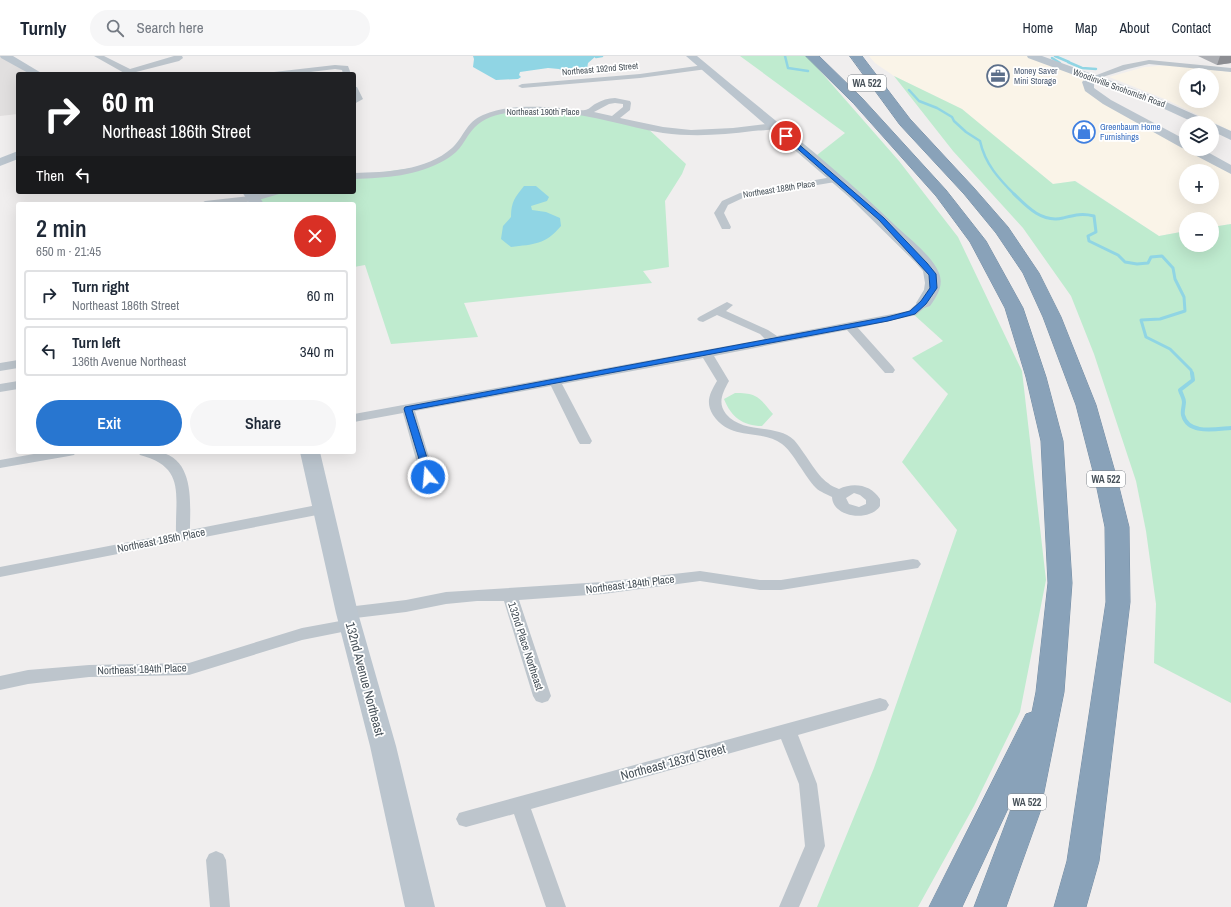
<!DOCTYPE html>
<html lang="en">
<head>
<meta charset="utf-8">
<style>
	:root { --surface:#fff; --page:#f6f6f7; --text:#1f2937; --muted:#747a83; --line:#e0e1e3; --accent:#2876d0 }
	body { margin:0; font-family:"Archivo Narrow",sans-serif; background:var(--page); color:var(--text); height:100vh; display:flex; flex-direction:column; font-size:15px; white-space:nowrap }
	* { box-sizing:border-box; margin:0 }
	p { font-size:13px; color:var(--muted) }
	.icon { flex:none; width:22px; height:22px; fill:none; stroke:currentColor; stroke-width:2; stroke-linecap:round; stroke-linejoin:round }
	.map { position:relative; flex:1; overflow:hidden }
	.drawer { position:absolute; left:16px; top:146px; width:340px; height:252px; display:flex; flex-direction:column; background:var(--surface); border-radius:4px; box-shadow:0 4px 16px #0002 }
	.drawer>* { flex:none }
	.banner { position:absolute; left:16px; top:16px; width:340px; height:122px; border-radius:4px; box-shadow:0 4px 16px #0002; background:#202124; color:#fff; overflow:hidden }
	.buttons { position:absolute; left:1179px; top:12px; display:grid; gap:8px }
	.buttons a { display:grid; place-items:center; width:40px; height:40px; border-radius:50%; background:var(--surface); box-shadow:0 4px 16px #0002; font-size:20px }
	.pin { position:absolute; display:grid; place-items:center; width:34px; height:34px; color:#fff; margin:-17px; border:2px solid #fff; border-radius:50%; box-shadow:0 1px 4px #0007 }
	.me { position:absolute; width:44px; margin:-22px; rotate:343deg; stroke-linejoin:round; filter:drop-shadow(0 0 3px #0008) }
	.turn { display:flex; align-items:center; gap:14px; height:84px; padding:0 20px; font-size:18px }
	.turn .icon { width:52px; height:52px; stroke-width:2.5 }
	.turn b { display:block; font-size:28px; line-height:34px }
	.then { display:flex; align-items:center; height:38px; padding:0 20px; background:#0003; gap:8px; font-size:15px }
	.round { display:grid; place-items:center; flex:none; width:42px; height:42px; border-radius:21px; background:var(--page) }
	.headline { display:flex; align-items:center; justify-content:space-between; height:68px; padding:0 20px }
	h1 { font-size:24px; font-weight:600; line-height:30px }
	.button { display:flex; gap:8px; margin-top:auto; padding:8px 20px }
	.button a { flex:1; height:46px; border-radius:24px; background:var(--accent); color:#fff; font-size:16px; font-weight:600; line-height:46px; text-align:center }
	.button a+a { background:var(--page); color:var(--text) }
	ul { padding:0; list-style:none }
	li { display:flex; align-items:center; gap:12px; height:50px; margin:0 8px 6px; padding:0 12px; border:2px solid var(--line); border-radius:4px }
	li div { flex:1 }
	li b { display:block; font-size:15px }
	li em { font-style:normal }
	header { display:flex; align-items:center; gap:24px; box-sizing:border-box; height:56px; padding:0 20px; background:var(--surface); border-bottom:1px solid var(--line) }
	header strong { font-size:19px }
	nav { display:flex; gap:22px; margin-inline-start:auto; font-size:14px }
	.search { width:280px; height:36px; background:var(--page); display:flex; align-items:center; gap:10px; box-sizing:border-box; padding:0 14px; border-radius:22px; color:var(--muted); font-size:15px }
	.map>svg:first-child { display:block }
	.commercial { fill:#faf4e8; fill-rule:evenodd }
	.education { fill:#e1dfdf }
	.green { fill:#bfebcf }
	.water { fill:#90d5e4 }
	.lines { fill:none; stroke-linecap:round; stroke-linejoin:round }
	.stream-far2 { stroke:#90d5e4; stroke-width:2.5 }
	.stream-far1 { stroke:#90d5e4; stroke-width:3 }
	.stream { stroke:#90d5e4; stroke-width:4 }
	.highway-casing { stroke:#758da4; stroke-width:1 }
	.street { fill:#bdc5cc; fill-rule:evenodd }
	.secondary { fill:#bbc5ce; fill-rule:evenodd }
	.highway { fill:#89a2b9; fill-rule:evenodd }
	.wall { fill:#acaeb3 }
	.shaded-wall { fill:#8c8d92 }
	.route { fill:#1a73e8; stroke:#114b97 }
	.labels { text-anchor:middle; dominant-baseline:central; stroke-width:3.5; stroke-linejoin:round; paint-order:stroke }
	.far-street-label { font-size:9px; fill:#475159; stroke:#fff }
	.far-service-label { font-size:9px; fill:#4e5e75; stroke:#fff; text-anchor:start }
	.far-shop-label { font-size:9px; fill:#366cbe; stroke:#fff; text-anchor:start }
	.shield { fill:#fff; stroke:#7e858b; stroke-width:1 }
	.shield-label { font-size:10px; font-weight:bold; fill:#475159 }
	.street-label { font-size:11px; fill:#475159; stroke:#fff }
	.near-street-label { font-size:13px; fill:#475159; stroke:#fff }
</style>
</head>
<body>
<header>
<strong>Turnly</strong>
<div class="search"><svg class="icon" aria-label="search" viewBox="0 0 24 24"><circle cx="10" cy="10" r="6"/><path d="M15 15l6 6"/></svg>Search here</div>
<nav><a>Home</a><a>Map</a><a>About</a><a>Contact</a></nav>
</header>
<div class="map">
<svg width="1231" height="851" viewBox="0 0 1231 851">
	<rect width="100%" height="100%" fill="#f0eeee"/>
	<path class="commercial" d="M869,0h163l61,22 -1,11 94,60h7l38,21v54l-19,3v-8h-26v12l-27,5 -83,-55 -23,3 -91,-75 -68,-33 -19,-13zM1186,115h26v26h-26z
		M1169,9l62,7v59l-66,-32 -56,-22 35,-10zM1186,19h26v26h-26z"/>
	<path class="education" d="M0,0h5l33,18h-20v40l-18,2z"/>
	<path class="green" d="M740,0h67l92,105 59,76 64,134 24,209 -26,132 -46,94 -56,101h-101l57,-139 83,-238 -55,-68 46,-68 -36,-36 31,-17 -31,-28 20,-38 -115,-120 28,-22z
		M894,20l68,33 91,75 22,-3 84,55 27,-5v14h26v-18l19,-3v479l-77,-40 2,-59 -10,-73 -10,-50 -42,-127 -23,-58 -48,-68 -70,-77z
		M558,54l87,16 41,38 -4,10 -17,27 4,66 -26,4 9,12 -188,20 14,34 -87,7 -26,-79 -11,2v-63h-97l5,-8 14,-4h78v-16l66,-9 34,-16 22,-30 31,-10z
		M735,337c22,0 24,4 38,21l-11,12c-19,0 -31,-9 -38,-27z"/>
	<path class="water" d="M473,0h123l-8,7 -1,6 -13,4h-7l-8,-4 -11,-1 -28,4 -1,3 2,2 -3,2 -22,1 -23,-13 1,-8z
		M524,130h12l13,11 -2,4 -16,5 1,4 14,2 14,6 1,8c-16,19 -27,18 -50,21l-10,-8 2,-13 8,-9c0,-15 4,-20 13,-31z"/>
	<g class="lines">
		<path class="stream-far2" d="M785,0l3,12 20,3
			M1055,0l14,6
			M596,1l6,-1
			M1052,2l8,5
			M1068,6l14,6 14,1
			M1044,15l2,-1
			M909,34l10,11 18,7 15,9 2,4 12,11 14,9c5,23 19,38 35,54"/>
		<path class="stream-far1" d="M1014,138c13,13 28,29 49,24 12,-3 19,-5 31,-2l2,16 -8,4 1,5 29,14 7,7 12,2 11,-1 3,-6 11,-1 11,12 2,11 9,18 1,14 -25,8 -19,1 5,17 24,12 21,21 1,4"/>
		<path class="stream" d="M1192,317l1,7 -13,10c1,4 4,8 4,12 0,4 -2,9 -1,13 5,20 33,14 48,13"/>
		<g class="highway-casing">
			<path id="highway" d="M806,0h13l43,42 84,92 40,51 37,67 23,69 17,64 9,142 -8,109 -24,120 -34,95h-32l36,-95 2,-12 -50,107h-33l97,-193 6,-2 4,-20 12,-109 -7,-142 -15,-64 -21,-69 -35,-66 -34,-46 -82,-92z
				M850,0h12l48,63 64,69 34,39 31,46 22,44 35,88 21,74 12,48 1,75 -31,259 -13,46h-32l13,-46 39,-259 -1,-75 -10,-48 -19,-74 -33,-88 -20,-44 -27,-40 -32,-39 -64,-69z"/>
		</g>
		<path class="street" d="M94,0h10l26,13 44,-13h8l1,2 -4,3 -43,11 2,2h-12z
			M1149,4l82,8v4l-82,-8 -21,5 -35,11 -4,-2 34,-13z
			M335,9l13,1 3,8h-8l-1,-4 -7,-1 -41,5h-24l4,-2z
			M704,9l4,2 -1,2 -67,9 -118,10 -4,-2 4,-2 118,-10z
			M354,31h3l6,12 -9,5z
			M615,42l15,3 1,2 -1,7 -10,8 43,9 28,3 42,-2 42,-5 4,3c-5,5 -18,4 -26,5 -30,4 -60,6 -90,2 -37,-6 -70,-19 -107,-20 -24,-2 -62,-5 -81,14 -13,14 -11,22 -30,33 -27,16 -60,18 -91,19v-6c32,-1 72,-2 98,-25 12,-11 14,-26 31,-33 24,-10 52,-9 78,-7 7,0 17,3 24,2 3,0 7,-4 10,-6 7,-4 13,-6 20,-6zM615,47l8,1v3l-11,9 -18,-4 15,-8z
			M838,120l3,1 2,2 -2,2 -96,16 -17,8 -4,8 7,14 -1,2h-8l-8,-16 8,-12 18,-8z
			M263,136h18l-2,2 -24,7 -26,3h-29l5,-3 45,-5z
			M924,244l6,3 -14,12 -58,13 35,39 2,3 -2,3h-8l-38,-43 -133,26 15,25c-6,11 -12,22 -3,33 18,21 50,9 68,26 10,11 23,36 34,43 3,3 7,4 11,6 15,-7 32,-4 41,10v7c-10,16 -47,12 -48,-9 -5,-3 -12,-5 -16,-9 -11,-11 -23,-36 -34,-44 -22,-16 -51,-2 -69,-29 -8,-13 -3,-22 4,-34l-14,-23 -141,26 30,57 -2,3h-10l-2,-3 -27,-55 -136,25 20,66 -2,3 -5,1 -5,-1 -2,-3 -18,-64 -49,9v-8l411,-75 -5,-5 -43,-19 -14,7 -4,-1 -2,-2 2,-2 28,-15 6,3 -7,6 42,19 9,6 131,-25 12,-10zM854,437l6,2 6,5v4l-7,3 -10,-3 -3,-6z
			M18,304v8l-18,3v-8z
			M18,325v8l-18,3v-8z
			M45,396h31l-2,3 -5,1 -69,12v-8z
			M138,396c7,0 15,-1 22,0 35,8 30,51 30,78l132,-26 5,2 2,3 -2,3 -5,2 -322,63v-10l176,-34c-1,-38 10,-66 -36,-78z
			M913,503l5,1 3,4 -3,4 -137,22h-21l-60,-9 -97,13 -84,6 32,96 -3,5 -6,2 -6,-2 -3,-5 -29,-95h-27l-31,3 -40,8 -59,7 -6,-2 -2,-4 2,-4 6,-2 59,-7 40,-8 157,-10 97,-11 60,9h21z
			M351,563l6,2 2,4 -2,4 -55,11 -113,35 -100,2 -61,7 -28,6v-14l28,-6 61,-5 100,-2 113,-35z
			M880,642l6,2 3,5 -3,5 -88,25 19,49 8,62 -26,61h-20l26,-61 -6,-62 -18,-45 -250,70 35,98h-20l-32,-93 -48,13 -7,-2 -3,-6 3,-6 7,-2z
			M216,795l7,3 3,6 4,47h-20l-4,-47 3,-6z"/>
		<path class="secondary" d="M0,0h13l30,18h-13l-29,-16z
			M686,0h11c68,57 138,110 201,172 14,13 34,28 41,45 5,13 -2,23 -9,33l-6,2 -6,-2 -2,-3 8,-13 1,-7 -2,-12 -8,-9 -66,-65z
			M1027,0h15l111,40 78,35v9l-19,-9v-8h-17l-50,-23 -51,-17v5l17,12 75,40v9l-4,-1 -79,-44 -18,-13 -3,-9 3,-3 -57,-21z
			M1187,93h15l29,16v9l-42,-22z
			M18,95v8l-18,7v-8z
			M242,136h14l8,12h-14z
			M300,396h20l38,161 38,133 39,161h-30l-35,-161 -34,-133z"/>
		<use href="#highway" class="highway"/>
	</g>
	<path class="wall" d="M1198,0h33v7l-14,2z"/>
	<path class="shaded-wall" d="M1220,0h11v7l-14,2z"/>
	<path class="route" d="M784,79h4l96,83 43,45 9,11 1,14 -11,16 -11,10 -27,7 -476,89 21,67 -5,3 -3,-1 -21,-70 1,-2 482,-90 23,-6 11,-10 9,-13 -1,-13 -50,-55 -95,-83z"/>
	<defs>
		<g id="office-ring" transform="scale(1.15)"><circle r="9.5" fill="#fff" stroke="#5c6f8a" stroke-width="1.5"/><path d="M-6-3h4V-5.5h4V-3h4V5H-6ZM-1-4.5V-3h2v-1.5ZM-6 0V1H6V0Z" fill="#5c6f8a"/></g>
		<g id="shop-ring" transform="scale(1.15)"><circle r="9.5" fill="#fff" stroke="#3f7fe0" stroke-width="1.5"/><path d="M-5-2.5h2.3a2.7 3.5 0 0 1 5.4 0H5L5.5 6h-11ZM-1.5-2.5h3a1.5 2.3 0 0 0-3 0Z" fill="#3f7fe0"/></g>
	</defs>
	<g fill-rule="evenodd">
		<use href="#office-ring" x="998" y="20"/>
		<use href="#shop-ring" x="1084" y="76"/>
	</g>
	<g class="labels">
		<g class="far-street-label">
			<text transform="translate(600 13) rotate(-5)">Northeast 192nd Street</text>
			<text transform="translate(1119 32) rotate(20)">Woodinville Snohomish Road</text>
			<text x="543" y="56">Northeast 190th Place</text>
			<text transform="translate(779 133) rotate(-9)">Northeast 188th Place</text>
		</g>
		<g class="far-service-label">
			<text x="1014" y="15">Money Saver<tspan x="1014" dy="10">Mini Storage</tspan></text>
		</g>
		<g class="far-shop-label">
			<text x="1100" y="71">Greenbaum Home<tspan x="1100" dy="10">Furnishings</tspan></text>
		</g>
		<g class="shield">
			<rect x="848" y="19" width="38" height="16" rx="3"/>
			<rect x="1087" y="415" width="38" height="16" rx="3"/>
			<rect x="1008" y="738" width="38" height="16" rx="3"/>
		</g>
		<g class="shield-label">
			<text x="867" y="27">WA 522</text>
			<text x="1106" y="423">WA 522</text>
			<text x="1027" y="746">WA 522</text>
		</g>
		<g class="street-label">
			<text transform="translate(161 484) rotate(-11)">Northeast 185th Place</text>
			<text transform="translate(630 528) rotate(-7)">Northeast 184th Place</text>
			<text transform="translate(526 590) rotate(72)">132nd Place Northeast</text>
			<text transform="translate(142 613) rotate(-2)">Northeast 184th Place</text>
		</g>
		<g class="near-street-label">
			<text transform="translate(365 623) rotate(75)">132nd Avenue Northeast</text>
			<text transform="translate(673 706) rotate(-15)">Northeast 183rd Street</text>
		</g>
	</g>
</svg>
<div class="buttons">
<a><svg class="icon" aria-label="sound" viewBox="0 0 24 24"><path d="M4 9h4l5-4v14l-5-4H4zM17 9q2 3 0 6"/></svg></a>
<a><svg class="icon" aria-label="layers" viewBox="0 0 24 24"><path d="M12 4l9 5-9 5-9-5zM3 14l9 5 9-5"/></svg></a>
<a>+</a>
<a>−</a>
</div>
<div class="pin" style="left:786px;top:80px;background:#d93025"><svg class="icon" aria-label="arrive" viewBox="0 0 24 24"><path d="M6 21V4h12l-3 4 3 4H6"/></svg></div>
<svg class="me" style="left:428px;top:421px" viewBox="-20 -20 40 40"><circle r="17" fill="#1a73e8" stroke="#fff" stroke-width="3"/><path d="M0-11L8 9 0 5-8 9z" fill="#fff"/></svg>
<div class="banner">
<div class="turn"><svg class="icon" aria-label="right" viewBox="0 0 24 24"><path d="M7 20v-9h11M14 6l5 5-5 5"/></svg><div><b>60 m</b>Northeast 186th Street</div></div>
<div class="then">Then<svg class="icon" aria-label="left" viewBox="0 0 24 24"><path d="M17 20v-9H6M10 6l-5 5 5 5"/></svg></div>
</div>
<section class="drawer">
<div class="headline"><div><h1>2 min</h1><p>650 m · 21:45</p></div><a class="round" style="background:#d93025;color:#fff"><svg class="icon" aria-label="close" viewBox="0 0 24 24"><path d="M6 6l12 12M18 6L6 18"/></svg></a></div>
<ul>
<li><svg class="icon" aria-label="right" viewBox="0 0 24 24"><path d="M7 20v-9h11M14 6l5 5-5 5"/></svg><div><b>Turn right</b><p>Northeast 186th Street</p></div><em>60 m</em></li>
<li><svg class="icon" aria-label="left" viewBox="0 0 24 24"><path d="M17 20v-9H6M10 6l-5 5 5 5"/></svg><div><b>Turn left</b><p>136th Avenue Northeast</p></div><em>340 m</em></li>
</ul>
<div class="button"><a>Exit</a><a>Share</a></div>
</section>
</div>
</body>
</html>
